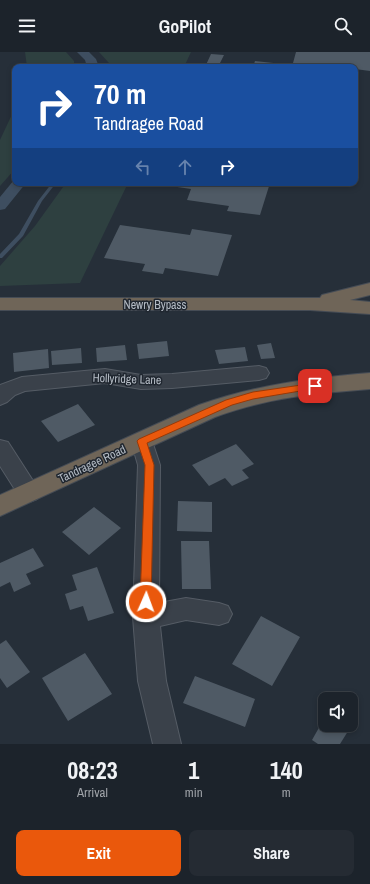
<!DOCTYPE html>
<html lang="en">
<head>
<meta charset="utf-8">
<style>
	:root { --surface:#1c232b; --page:#252b33; --text:#f1f3f6; --muted:#a0a4a9; --line:#3a4047; --accent:#ea580c }
	body { margin:0; font-family:"Archivo Narrow",sans-serif; background:var(--page); color:var(--text); height:100vh; display:flex; flex-direction:column; font-size:15px; white-space:nowrap }
	* { box-sizing:border-box; margin:0 }
	p { font-size:13px; color:var(--muted) }
	.icon { flex:none; width:22px; height:22px; fill:none; stroke:currentColor; stroke-width:2; stroke-linecap:round; stroke-linejoin:round }
	.map { position:relative; height:692px; overflow:hidden }
	.details { display:flex; flex-direction:column; background:var(--surface); flex:1 }
	.details>* { flex:none }
	.hud { position:absolute; left:12px; top:12px; width:346px; height:122px; border-radius:8px; box-shadow:0 2px 6px #0003,0 0 0 1px var(--line); background:#1a4fa0; color:#fff; overflow:hidden }
	.tools { position:absolute; left:318px; top:640px; display:grid; gap:8px }
	.tools a { display:grid; place-items:center; width:40px; height:40px; border-radius:8px; background:var(--surface); box-shadow:0 2px 6px #0003,0 0 0 1px var(--line); font-size:20px }
	.pin { position:absolute; display:grid; place-items:center; width:34px; height:34px; color:#fff; margin:-17px; border-radius:8px; box-shadow:0 2px 6px #0006 }
	.me { position:absolute; width:44px; margin:-22px; rotate:2deg; stroke-linejoin:round; filter:drop-shadow(0 0 3px #0008) }
	.turn { display:flex; align-items:center; gap:14px; height:84px; padding:0 16px; font-size:18px }
	.turn .icon { width:52px; height:52px; stroke-width:2.5 }
	.turn b { display:block; font-size:28px; line-height:34px }
	.lanes { display:flex; align-items:center; height:38px; padding:0 16px; background:#0003; justify-content:center; gap:20px; direction:ltr }
	.lanes .off { opacity:.35 }
	.eta { display:flex; justify-content:space-evenly; align-items:center; height:68px; text-align:center }
	.eta b { font-size:24px; font-weight:800; line-height:28px }
	.cta { display:flex; gap:8px; margin-top:auto; padding:8px 16px }
	.cta a { flex:1; height:46px; border-radius:8px; background:var(--accent); color:#fff; font-size:16px; font-weight:800; line-height:46px; text-align:center }
	.cta a+a { background:var(--page); color:var(--text) }
	header { display:flex; justify-content:space-between; align-items:center; height:52px; padding:0 16px; background:var(--surface); font-size:18px; font-weight:800 }
	.map>svg:first-child { display:block }
	.green { fill:#2e4040 }
	.lines { fill:none; stroke-linecap:round; stroke-linejoin:round }
	.stream { fill:#3e4e60; fill-rule:evenodd }
	.canal { fill:#3e4e60; fill-rule:evenodd }
	.building { fill:#4f5a65 }
	.minor-casing { stroke:#555c65; stroke-width:2 }
	.highway-casing { stroke:#454c55; stroke-width:2 }
	.minor { fill:#3a414a; fill-rule:evenodd }
	.highway { fill:#6f6558; fill-rule:evenodd }
	.route { fill:#ea580c; stroke:#983908 }
	.labels { text-anchor:middle; dominant-baseline:central; stroke-width:3; stroke-linejoin:round; paint-order:stroke }
	.street-label { font-size:12px; fill:#b5bcc5; stroke:#1f262f }
</style>
</head>
<body>
<header><svg class="icon" aria-label="menu" viewBox="0 0 24 24"><path d="M4 6h16M4 12h16M4 18h16"/></svg>GoPilot<svg class="icon" aria-label="search" viewBox="0 0 24 24"><circle cx="10" cy="10" r="6"/><path d="M15 15l6 6"/></svg></header>
<div class="map">
<svg width="370" height="692" viewBox="0 0 370 692">
	<rect width="100%" height="100%" fill="#262f39"/>
	<path class="green" d="M25,0h41l8,9v6h-47z
		M99,0h92l-7,15h-74l-1,-4z
		M15,56v61l-15,17v-46z
		M66,131h62l-48,100 -80,3v-20l35,-40z"/>
	<g class="lines">
		<path class="stream" d="M52,131h4l-14,18 -19,35 -21,22h-2v-4l19,-20 19,-33z"/>
		<path class="canal" d="M77,0h12l7,7 3,8h-12l-2,-7z
			M14,128l1,3h11l-21,26 -5,1v-13z"/>
	</g>
	<path class="building" d="M296,0h74v19l-15,-2v-2h-23l-39,-4z
		M211,2l13,1 -6,12h-13z
		M255,9l46,5v1h-48z
		M150,131h120l-10,32 -33,-4 2,-5 -42,-6 4,-11z
		M120,173l70,10 2,-6 40,6 -14,41 -53,-8 -2,6 -21,-3 3,-7 -41,-6z
		M167,289l2,15 -30,3 -2,-15z
		M271,291l4,15 -14,1 -4,-14z
		M125,293l2,15 -30,2 -1,-14z
		M245,295l3,14 -29,3 -4,-14z
		M81,296l1,15 -30,2 -1,-14z
		M48,297l1,19 -35,4 -1,-19z
		M78,352l17,21 -37,17 -17,-21z
		M236,392l18,20 -12,6 7,8 -17,8 -7,-8 -16,8 -17,-21z
		M178,449l34,1v30l-35,-1z
		M94,455l27,21 -32,27 -27,-23z
		M181,489h28l2,48h-29z
		M33,496l11,18 -18,8 5,10 -17,8 -4,-10 -10,5v-24z
		M97,515l17,46 -26,8 -5,-15 -13,4 -5,-16 12,-4 -5,-15z
		M261,564l39,21 -28,49 -40,-22z
		M6,588l24,32 -23,16 -7,-10v-34z
		M85,601l27,41 -44,27 -26,-43z
		M195,624l60,23 -10,28 -62,-24z
		M325,665v8h21l4,3 -10,16h-22l-6,-4z"/>
	<g class="lines">
		<g class="minor-casing">
			<path id="minor" d="M259,314l7,2 3,5 -3,5 -7,2 -87,8 -31,1 -36,-6 -80,8 -10,4 -8,7 -7,3v-20l22,-8 83,-8 36,6 31,-1z
				M142,381l8,2 10,30 -1,138 27,-5 33,5 9,3 4,8 -4,8 -9,3 -33,-5 -26,6 6,55 15,63h-28l-15,-63 -5,-64 5,-152 -7,-24 3,-6z
				M0,388l8,2 29,45 4,6 -4,6 -8,3 -8,-3 -21,-33z"/>
		</g>
		<g class="highway-casing">
			<path id="highway" d="M370,231v12l-20,5 20,2v12l-60,-4h-310v-12h320l2,-3z
				M370,321v16c-53,4 -105,9 -155,28l-215,99v-21l199,-90c56,-20 112,-27 171,-32z"/>
		</g>
		<use href="#minor" class="minor"/>
		<use href="#highway" class="highway"/>
	</g>
	<path class="route" d="M315,331l3,1 1,2 -1,2 -65,11 -21,6 -85,38 7,22 -3,137 -1,3 -4,2 -4,-2 -2,-3 5,-137 -8,-24 2,-2 87,-39 27,-8z"/>
	<g class="labels">
		<g class="street-label">
			<text x="155" y="253">Newry Bypass</text>
			<text transform="translate(127 327) rotate(2)">Hollyridge Lane</text>
			<text transform="translate(92 412) rotate(-25)">Tandragee Road</text>
		</g>
	</g>
</svg>
<div class="tools">
<a><svg class="icon" aria-label="sound" viewBox="0 0 24 24"><path d="M4 9h4l5-4v14l-5-4H4zM17 9q2 3 0 6"/></svg></a>
</div>
<div class="pin" style="left:315px;top:334px;background:#d93025"><svg class="icon" aria-label="arrive" viewBox="0 0 24 24"><path d="M6 21V4h12l-3 4 3 4H6"/></svg></div>
<svg class="me" style="left:146px;top:550px" viewBox="-20 -20 40 40"><circle r="17" fill="#ea580c" stroke="#fff" stroke-width="3"/><path d="M0-11L8 9 0 5-8 9z" fill="#fff"/></svg>
<div class="hud">
<div class="turn"><svg class="icon" aria-label="right" viewBox="0 0 24 24"><path d="M7 20v-9h11M14 6l5 5-5 5"/></svg><div><b>70 m</b>Tandragee Road</div></div>
<div class="lanes"><svg class="icon off" aria-label="left" viewBox="0 0 24 24"><path d="M17 20v-9H6M10 6l-5 5 5 5"/></svg><svg class="icon off" aria-label="ahead" viewBox="0 0 24 24"><path d="M12 20V5M6 11l6-6 6 6"/></svg><svg class="icon" aria-label="right" viewBox="0 0 24 24"><path d="M7 20v-9h11M14 6l5 5-5 5"/></svg></div>
</div>
</div>
<section class="details">
<div class="eta">
<div><b>08:23</b><p>Arrival</p></div>
<div><b>1</b><p>min</p></div>
<div><b>140</b><p>m</p></div>
</div>
<div class="cta"><a>Exit</a><a>Share</a></div>
</section>
</body>
</html>
